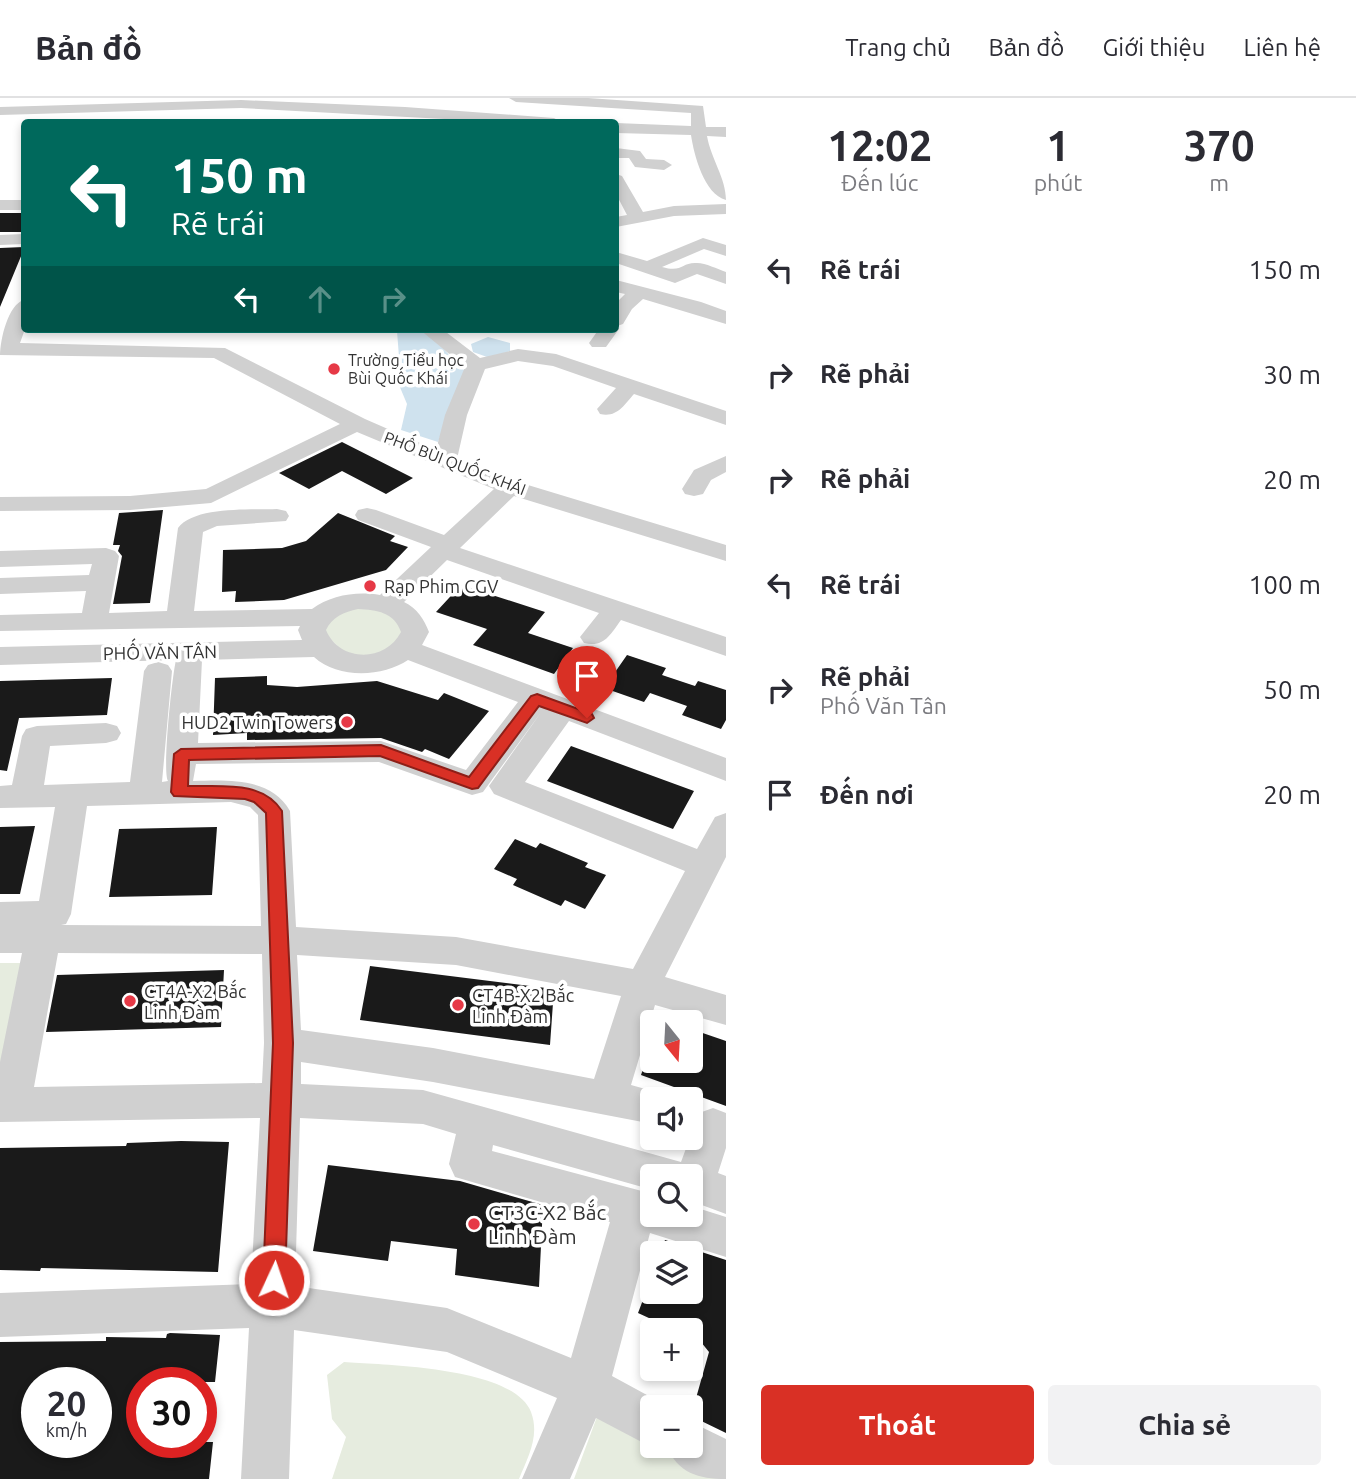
<!DOCTYPE html>
<html lang="vi">
<head>
<meta charset="utf-8">
<style>
	:root { --surface:#fff; --page:#f2f2f3; --text:#2b2b33; --muted:#7c7c81; --line:#e1e1e2; --accent:#d93025 }
	body { margin:0; font-family:Ubuntu,sans-serif; background:var(--page); color:var(--text); height:100vh; display:flex; flex-direction:column; font-size:26px; white-space:nowrap }
	* { box-sizing:border-box; margin:0 }
	p { font-size:23px; color:var(--muted) }
	.icon { flex:none; width:38px; height:38px; fill:none; stroke:currentColor; stroke-width:2; stroke-linecap:round; stroke-linejoin:round }
	.map { position:relative; flex:1; overflow:hidden }
	.side { display:flex; flex-direction:column; background:var(--surface); width:630px }
	.side>* { flex:none }
	.guide { position:absolute; left:21px; top:21px; width:598px; height:214px; border-radius:7px; box-shadow:0 4px 10px #0003; background:#00695c; color:#fff; overflow:hidden }
	.needle { width:46px; rotate:162deg }
	.controls { position:absolute; left:640px; top:912px; display:grid; gap:14px }
	.controls a { display:grid; place-items:center; width:63px; height:63px; border-radius:7px; background:var(--surface); box-shadow:0 4px 10px #0003; font-size:35px }
	.speed { position:absolute; left:21px; top:1269px; display:flex; gap:14px; font-size:35px; font-weight:700; text-align:center }
	.speed>* { display:grid; place-content:center; width:91px; height:91px; border-radius:50%; background:var(--surface); box-shadow:0 4px 10px #0003; line-height:1 }
	.speed small { font-size:18px; font-weight:400 }
	.speed .limit { border:10px solid #d22; background:#fff; color:#111 }
	.pin { position:absolute; display:grid; place-items:center; width:60px; height:60px; color:#fff; margin:-72px -30px; border-radius:50% 50% 50% 0; rotate:-45deg; box-shadow:0 0 7px #0007 }
	.pin .icon { rotate:45deg }
	.me { position:absolute; width:77px; margin:-38px; rotate:3deg; stroke-linejoin:round; filter:drop-shadow(0 0 5px #0008) }
	.turn { display:flex; align-items:center; gap:24px; height:147px; padding:0 35px; font-size:32px }
	.turn .icon { width:91px; height:91px; stroke-width:2.5 }
	.turn b { display:block; font-size:49px; line-height:60px }
	.lanes { display:flex; align-items:center; height:66px; padding:0 35px; background:#0003; justify-content:center; gap:35px; direction:ltr }
	.lanes .off { opacity:.35 }
	.eta { display:flex; justify-content:space-evenly; align-items:center; height:119px; text-align:center }
	.eta b { font-size:42px; font-weight:600; line-height:49px }
	.action { display:flex; gap:14px; margin-top:auto; padding:14px 35px }
	.action a { flex:1; height:80px; border-radius:7px; background:var(--accent); color:#fff; font-size:28px; font-weight:600; line-height:80px; text-align:center }
	.action a+a { background:var(--page); color:var(--text) }
	ul { padding:0; list-style:none }
	li { display:flex; align-items:center; gap:21px; height:105px; padding:0 35px }
	li div { flex:1 }
	li b { display:block; font-size:26px }
	li em { font-style:normal }
	header { display:flex; align-items:center; gap:42px; box-sizing:border-box; height:98px; padding:0 35px; background:var(--surface); border-bottom:2px solid var(--line) }
	header strong { font-size:33px }
	nav { display:flex; gap:38px; margin-inline-start:auto; font-size:24px }
	main { display:flex; flex:1; min-height:0 }
	.map>svg:first-child { display:block }
	.green { fill:#e6ecdf }
	.water { fill:#cfe2ee }
	.building { fill:#1a1a1a; fill-rule:evenodd }
	.lines { fill:none; stroke-linecap:round; stroke-linejoin:round }
	.minor { fill:#d0d0d0; fill-rule:evenodd }
	.route { fill:#d93025; stroke:#8d1f18; stroke-width:2 }
	.poi-dot { fill:#e63946; stroke:#fff; stroke-width:2.5 }
	.labels { text-anchor:middle; dominant-baseline:central; stroke-width:7; stroke-linejoin:round; paint-order:stroke }
	.far-poi-label { font-size:16px; fill:#333; stroke:#fff; text-anchor:start }
	.far-street-label { font-size:16px; fill:#333; stroke:#fff }
	.poi-label { font-size:18px; fill:#333; stroke:#fff; text-anchor:start }
	.street-label { font-size:18px; fill:#333; stroke:#fff }
	.near-poi-label { font-size:21px; fill:#333; stroke:#fff; text-anchor:start }
</style>
</head>
<body>
<header>
<strong>Bản đồ</strong>
<nav><a>Trang chủ</a><a>Bản đồ</a><a>Giới thiệu</a><a>Liên hệ</a></nav>
</header>
<main>
<div class="map">
<svg width="726" height="1381" viewBox="0 0 726 1381">
	<rect width="100%" height="100%" fill="#fff"/>
	<path class="green" d="M386,506l27,37 -58,22 -41,-40 11,-11z
		M0,865h28l-28,101z
		M344,1264c42,3 170,5 187,50 9,24 -3,45 -12,67h-187l14,-42 -14,-18 -5,-44z
		M598,1316l55,32h5l64,33h-148z"/>
	<path class="water" d="M393,231h31l41,42 -27,71 -37,-12 6,-26 -13,-31 5,-16 -2,-26z
		M488,239l22,6v8l-20,7 -17,-6 -2,-8z"/>
	<path class="building" d="M24,115v19h-24v-19z
		M24,149v2l-24,58v-59z
		M342,344l71,36 -27,16 -44,-23 -33,18 -30,-16z
		M163,412l-13,93 -37,1 9,-48 -4,-5 2,-6h-7l6,-32z
		M338,415l57,23 -5,5 18,6 -22,23 -102,30 -49,2 1,-11 -14,1 1,-42 59,-2 24,-7z
		M461,487l84,27 -17,21 45,15 -19,26 -81,-29 14,-16 -51,-17z
		M627,557l39,13 -4,7 33,11 3,-5 28,9v30l-5,9 -39,-14 5,-9 -37,-13 -6,9 -40,-14z
		M267,578v9l30,2 80,-6 61,19 6,-7 45,18 -40,48 -24,-10 -3,3 -41,-14 -134,2v-7l-34,2 2,-57z
		M112,580l-5,37 -88,3 -12,53 -7,-1v-89z
		M571,648l123,45 -21,38 -126,-48z
		M35,728l-15,68h-20v-67z
		M217,729l-5,68 -103,2 10,-68z
		M515,741l21,9 4,-5 48,20 -3,4 21,8 -21,34 -20,-9 -4,6 -48,-21 4,-6 -23,-10z
		M370,868l184,23 -4,56 -190,-25z
		M224,872l-3,57 -175,5 11,-57z
		M691,931l35,12v65l-85,-31 5,-15h45z
		M181,1043l48,1 -11,130 -177,-4 -1,3 -40,-1v-122l126,-2 1,-3z
		M328,1067l132,16 83,24 -4,82 -84,-12 2,-26 -66,-8 -3,20 -75,-10z
		M665,1142l61,20v173l-35,-17 18,-64 -8,-10 -10,-4v-8h-16l-37,-17 8,-21h45v-39h-31z
		M170,1235l50,2 -5,47h-73v60h71l-4,37h-209v-137l106,-1v-4l60,1 1,-4zM37,1284h63l-4,60h-59z"/>
	<g class="lines">
		<path class="minor" d="M509,0h79l115,8 3,21h20v10l-19,-1c4,23 19,42 19,64 -22,-6 -32,-45 -35,-65l-75,-2v-10l75,3v-13l-175,-11z
			M241,2l164,7 149,11 7,4h-61l-259,-14 -241,7v-8z
			M616,50l24,3 6,8 18,1 8,5 -8,5 -29,-3 -6,-9h-13z
			M616,76l6,2 21,36 31,-6 52,-2v10l-52,2 -58,11v-10l11,-2 -11,-21z
			M0,102h24v10h-24z
			M24,136v10l-24,1v-10z
			M703,140l23,7v11l-22,-7 -42,18c21,6 19,-5 35,-4 9,0 20,6 29,9v12l-29,-10 -22,9 -59,-20v-11l31,9z
			M616,182l85,22 25,9v13l-83,-25 -11,10 -9,15 -6,2 2,3 -13,18h-14l-3,-4 10,-14h17v-26l9,-9 -9,-2z
			M24,202l1,29 -5,14 205,5 140,71 71,31 9,-35 20,-48 -46,-38h23l38,29 38,-9 38,5 170,57v14l-92,-31c-10,11 -17,24 -34,20l-3,-5 19,-21 -63,-22 -35,-5 -33,8 -18,46 -10,44 61,23 208,63v16l-212,-65 -54,52 266,89v19l-105,-36c-11,15 -17,28 -37,23l-4,-6 19,-24 -152,-53 -43,42c13,6 20,17 25,30l-7,13 304,113v23l-157,-60 -44,61 172,67 18,-32 11,-4v44l-61,120 61,18v30l-71,-20 -24,80 36,10 2,4h-16v25l-220,-42 -132,-20v22l122,6 258,72 18,-49 14,-5 13,5v35l-8,25 8,3v38l-35,-13v-25h-38v14l-160,-45 -1,6 161,43v20h38v-8l35,11v40l-76,-24 -38,143 57,31h-16v39h5l-5,2 -57,-30 -26,61h-48l35,-81 -110,-46 -153,-22 -5,149h-48l8,-151 -249,9v-44l251,-9 9,-166 -260,4v-60l22,-109h-22v-51l39,-1 16,-94 -55,1v-22l12,-1 10,-49 4,-7 11,-3 69,-3 11,3 4,7 -4,7 -11,3 -56,3 -6,39 86,-3 14,-111 4,-6 10,-3 10,3 4,6 -10,111 6,-1c-6,-9 4,-105 8,-121l-176,5v-18l302,-7 -4,-10 2,-4 -300,5v-16l82,-2 4,-22 -86,3v-16l89,-3 3,-11 -92,3v-16l106,-3 9,3 4,5 -10,57 58,-2 11,-83c16,-22 74,-18 99,-19l9,2 3,5 -3,5 -69,5 -14,6 -9,79 118,-2c19,-14 45,-18 68,-14l51,-48 -73,-27 -3,-5 3,-5 9,-2 9,2 68,25 50,-46 -137,-57 -146,71 -81,7 -130,1v-14l130,-1 76,-7 134,-65 -126,-66 -214,-3c0,-15 8,-51 24,-55zM358,511c19,1 36,3 43,23 -16,31 -62,30 -75,-2 6,-13 18,-18 32,-21zM314,559c24,22 69,20 94,3l110,42 -52,68 -85,-29 -183,2 4,-83zM542,613l-53,75 5,8 191,77 -52,98 -177,-32 -160,-10 -6,-116c-19,-34 -63,-31 -97,-30l3,-17 183,-2 93,33 11,-3zM231,704l19,5 8,8 3,111 -200,-1 5,-1 5,-10 16,-108zM58,855l204,1 2,89 -2,40 -228,4zM297,857l159,10 165,31 -27,83 -161,-31 -132,-18zM300,1020l123,6 33,10 -7,30 6,13 155,45 -39,136 -124,-50 -152,-22z
			M726,358v16l-15,8 -8,14 -9,2 -9,-2 -3,-5 12,-19z
			M691,1324l35,17v40c-27,0 -49,-6 -59,-33h24z"/>
	</g>
	<path class="route" d="M537,596l55,20 2,4 -7,5 -48,-17 -61,82 -6,1 -92,-33 -191,4 -1,26c33,1 74,-6 94,25l11,232 -8,237 -3,7 -8,3 -8,-3 -3,-7 10,-237 -7,-230 -12,-11 -9,-3 -71,-3 -3,-4 3,-38 7,-5 200,-4 88,32 62,-81z"/>
	<g class="poi-dot">
		<circle cx="334" cy="271" r="7"/>
		<circle cx="370" cy="488" r="7"/>
		<circle cx="347" cy="624" r="7"/>
		<circle cx="130" cy="903" r="7"/>
		<circle cx="458" cy="907" r="7"/>
		<circle cx="474" cy="1126" r="7"/>
	</g>
	<g class="labels">
		<g class="far-poi-label">
			<text x="348" y="262">Trường Tiểu học<tspan x="348" dy="18">Bùi Quốc Khái</tspan></text>
		</g>
		<g class="far-street-label">
			<text transform="translate(455 365) rotate(21)">PHỐ BÙI QUỐC KHÁI</text>
		</g>
		<g class="poi-label">
			<text x="384" y="488">Rạp Phim CGV</text>
			<text x="333" y="624" text-anchor="end">HUD2 Twin Towers</text>
			<text x="144" y="893">CT4A-X2 Bắc<tspan x="144" dy="21">Linh Đàm</tspan></text>
			<text x="472" y="897">CT4B-X2 Bắc<tspan x="472" dy="21">Linh Đàm</tspan></text>
		</g>
		<g class="street-label">
			<text transform="translate(160 554) rotate(-1)">PHỐ VĂN TÂN</text>
		</g>
		<g class="near-poi-label">
			<text x="488" y="1114">CT3C-X2 Bắc<tspan x="488" dy="24">Linh Đàm</tspan></text>
		</g>
	</g>
</svg>
<div class="controls">
<a><svg class="needle" viewBox="-14 -14 28 28"><path d="M0-13l5 13h-10z" fill="#e53935"/><path d="M0 13l5-13h-10z" fill="#7c7c81"/></svg></a>
<a><svg class="icon" aria-label="sound" viewBox="0 0 24 24"><path d="M4 9h4l5-4v14l-5-4H4zM17 9q2 3 0 6"/></svg></a>
<a><svg class="icon" aria-label="search" viewBox="0 0 24 24"><circle cx="10" cy="10" r="6"/><path d="M15 15l6 6"/></svg></a>
<a><svg class="icon" aria-label="layers" viewBox="0 0 24 24"><path d="M12 4l9 5-9 5-9-5zM3 14l9 5 9-5"/></svg></a>
<a>+</a>
<a>−</a>
</div>
<div class="speed"><div>20<small>km/h</small></div><div class="limit">30</div></div>
<div class="pin" style="left:587px;top:620px;background:#d93025"><svg class="icon" aria-label="arrive" viewBox="0 0 24 24"><path d="M6 21V4h12l-3 4 3 4H6"/></svg></div>
<svg class="me" style="left:274px;top:1182px" viewBox="-20 -20 40 40"><circle r="17" fill="#d93025" stroke="#fff" stroke-width="3"/><path d="M0-11L8 9 0 5-8 9z" fill="#fff"/></svg>
<div class="guide">
<div class="turn"><svg class="icon" aria-label="left" viewBox="0 0 24 24"><path d="M17 20v-9H6M10 6l-5 5 5 5"/></svg><div><b>150 m</b>Rẽ trái</div></div>
<div class="lanes"><svg class="icon" aria-label="left" viewBox="0 0 24 24"><path d="M17 20v-9H6M10 6l-5 5 5 5"/></svg><svg class="icon off" aria-label="ahead" viewBox="0 0 24 24"><path d="M12 20V5M6 11l6-6 6 6"/></svg><svg class="icon off" aria-label="right" viewBox="0 0 24 24"><path d="M7 20v-9h11M14 6l5 5-5 5"/></svg></div>
</div>
</div>
<section class="side">
<div class="eta">
<div><b>12:02</b><p>Đến lúc</p></div>
<div><b>1</b><p>phút</p></div>
<div><b>370</b><p>m</p></div>
</div>
<ul>
<li><svg class="icon" aria-label="left" viewBox="0 0 24 24"><path d="M17 20v-9H6M10 6l-5 5 5 5"/></svg><div><b>Rẽ trái</b></div><em>150 m</em></li>
<li><svg class="icon" aria-label="right" viewBox="0 0 24 24"><path d="M7 20v-9h11M14 6l5 5-5 5"/></svg><div><b>Rẽ phải</b></div><em>30 m</em></li>
<li><svg class="icon" aria-label="right" viewBox="0 0 24 24"><path d="M7 20v-9h11M14 6l5 5-5 5"/></svg><div><b>Rẽ phải</b></div><em>20 m</em></li>
<li><svg class="icon" aria-label="left" viewBox="0 0 24 24"><path d="M17 20v-9H6M10 6l-5 5 5 5"/></svg><div><b>Rẽ trái</b></div><em>100 m</em></li>
<li><svg class="icon" aria-label="right" viewBox="0 0 24 24"><path d="M7 20v-9h11M14 6l5 5-5 5"/></svg><div><b>Rẽ phải</b><p>Phố Văn Tân</p></div><em>50 m</em></li>
<li><svg class="icon" aria-label="arrive" viewBox="0 0 24 24"><path d="M6 21V4h12l-3 4 3 4H6"/></svg><div><b>Đến nơi</b></div><em>20 m</em></li>
</ul>
<div class="action"><a>Thoát</a><a>Chia sẻ</a></div>
</section>
</main>
</body>
</html>
